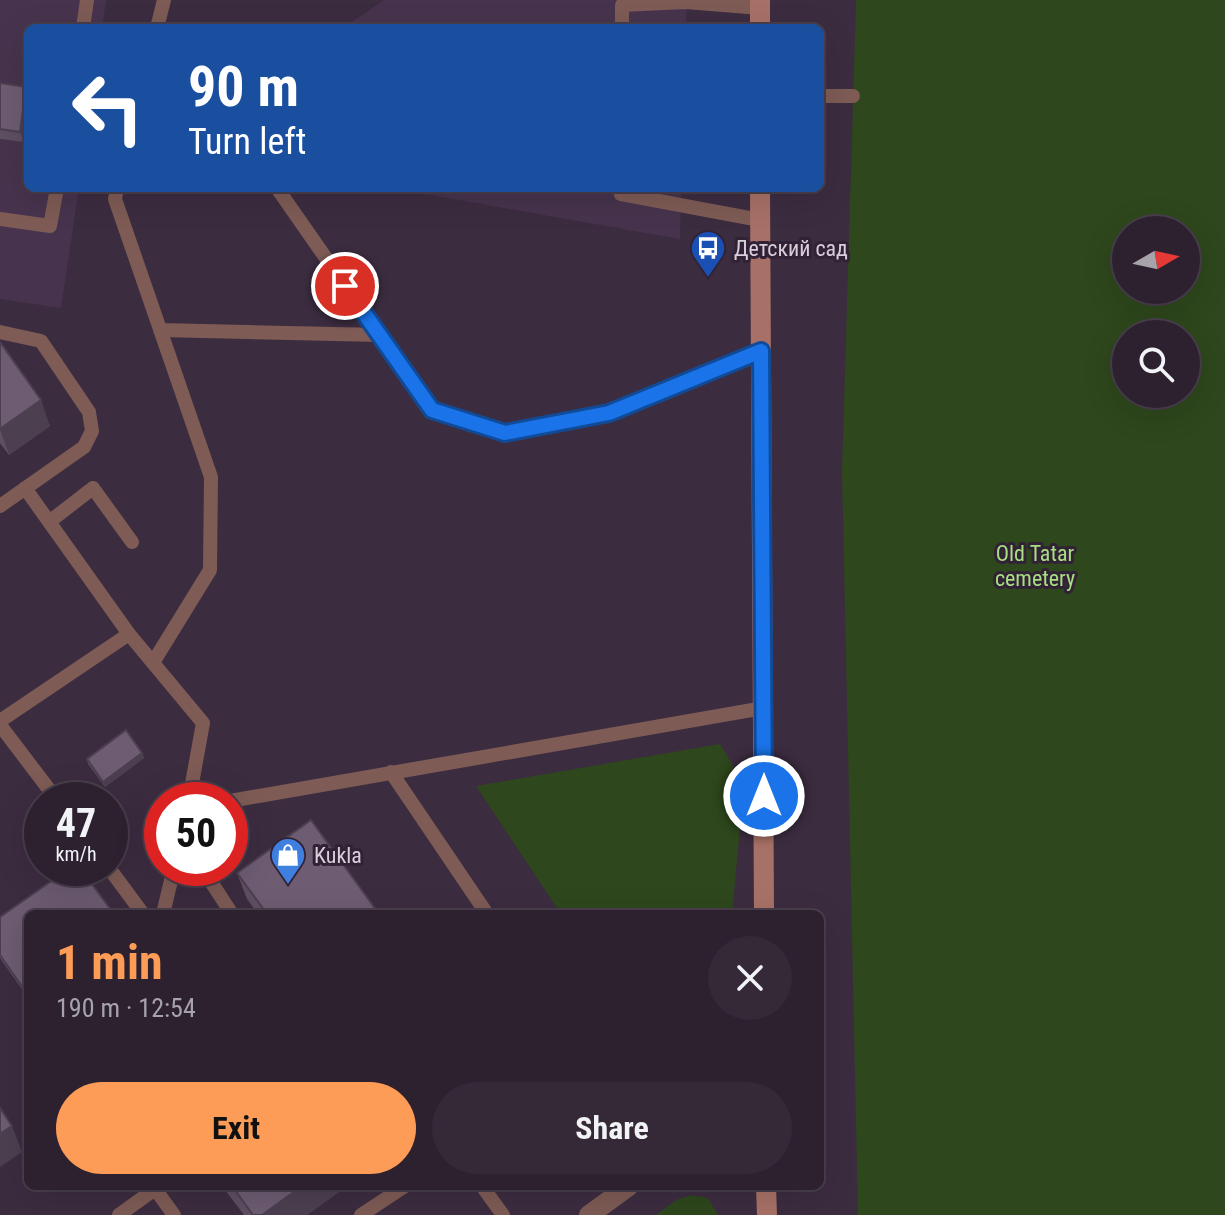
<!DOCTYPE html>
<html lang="en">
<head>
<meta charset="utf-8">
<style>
	:root { --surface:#2d2130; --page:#352938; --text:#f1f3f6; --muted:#a7a3ab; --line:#483e4c; --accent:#fd9c56 }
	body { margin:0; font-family:"Roboto Condensed",sans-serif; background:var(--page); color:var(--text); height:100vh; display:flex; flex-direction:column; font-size:30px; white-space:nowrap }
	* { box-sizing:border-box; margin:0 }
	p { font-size:26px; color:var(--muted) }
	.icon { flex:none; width:44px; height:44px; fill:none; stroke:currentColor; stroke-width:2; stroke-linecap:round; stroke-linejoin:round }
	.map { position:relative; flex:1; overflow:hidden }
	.sheet { position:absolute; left:24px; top:910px; width:800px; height:280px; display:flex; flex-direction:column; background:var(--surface); border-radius:12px; box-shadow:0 8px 32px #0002,0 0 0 2px var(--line) }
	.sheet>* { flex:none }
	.guide { position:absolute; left:24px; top:24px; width:800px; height:168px; border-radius:12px; box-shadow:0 8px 32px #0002,0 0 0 2px var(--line); background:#1a4fa0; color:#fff; overflow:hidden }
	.needle { width:52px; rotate:81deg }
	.fabs { position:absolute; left:1112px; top:216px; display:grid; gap:16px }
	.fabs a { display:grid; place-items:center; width:88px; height:88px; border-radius:50%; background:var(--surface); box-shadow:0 8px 32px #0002,0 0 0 2px var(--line); font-size:40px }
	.speed { position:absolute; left:24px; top:782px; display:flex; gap:16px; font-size:40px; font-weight:700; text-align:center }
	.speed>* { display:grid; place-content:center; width:104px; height:104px; border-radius:50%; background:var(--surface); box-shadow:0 8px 32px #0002,0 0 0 2px var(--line); line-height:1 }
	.speed small { font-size:20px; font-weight:400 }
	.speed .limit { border:12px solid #d22; background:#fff; color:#111 }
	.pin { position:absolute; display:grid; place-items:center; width:68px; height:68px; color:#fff; margin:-34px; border:4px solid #fff; border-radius:50%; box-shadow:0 2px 8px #0007 }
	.me { position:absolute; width:88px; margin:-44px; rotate:0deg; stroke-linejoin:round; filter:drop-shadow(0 0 6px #0008) }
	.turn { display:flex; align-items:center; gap:28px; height:168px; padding:0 32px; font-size:36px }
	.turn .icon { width:104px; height:104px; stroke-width:2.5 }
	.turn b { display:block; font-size:56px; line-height:68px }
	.round { display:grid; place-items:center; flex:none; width:84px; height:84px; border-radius:42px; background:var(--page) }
	.summary { display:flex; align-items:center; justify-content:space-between; height:136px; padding:0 32px }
	h1 { font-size:48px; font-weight:700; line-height:60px; color:var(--accent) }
	.action { display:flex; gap:16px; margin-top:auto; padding:16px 32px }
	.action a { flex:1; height:92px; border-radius:48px; background:var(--accent); color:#111; font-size:32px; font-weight:700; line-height:92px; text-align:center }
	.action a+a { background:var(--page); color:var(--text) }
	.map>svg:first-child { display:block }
	.built { fill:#47334d }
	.green { fill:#2e471c; fill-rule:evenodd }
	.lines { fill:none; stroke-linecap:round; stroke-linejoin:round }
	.service { stroke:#7e5b55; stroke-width:14 }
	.tertiary { stroke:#7e5b55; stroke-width:20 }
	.secondary { stroke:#a87167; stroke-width:20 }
	.wall { fill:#5e4f62 }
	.shaded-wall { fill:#4c4050 }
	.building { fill:#6d5c72; stroke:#4c4050; stroke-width:2 }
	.route-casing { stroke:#114b97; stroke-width:20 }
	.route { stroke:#1a73e8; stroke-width:14 }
	.labels { text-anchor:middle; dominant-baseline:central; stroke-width:6; stroke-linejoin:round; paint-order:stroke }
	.poi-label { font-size:22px; fill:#d8cfdb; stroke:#312236; text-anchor:start }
	.park-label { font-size:22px; fill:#a8df81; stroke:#312236 }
</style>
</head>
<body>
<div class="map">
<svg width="1225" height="1215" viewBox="0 0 1225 1215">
	<rect width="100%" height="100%" fill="#3c2c40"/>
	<path class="built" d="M0,0h106l-4,28h-74v160h51l-18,120 -61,-9z
		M384,0h303l-1,28h-343z
		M391,188h290l-1,51z"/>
	<path class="green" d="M856,0h369v1215h-367l-16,-744zM1126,230h60v60h-60zM1126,334h60v60h-60z
		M720,744l24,40 -12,130h-69l-14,-5 -12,-1 -20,6h-56l-85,-128z
		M691,1195l17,3 10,17h-62l20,-15z"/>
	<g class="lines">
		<path class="service" d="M83,28l4,-28
			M157,28l7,-28
			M622,28v-23l64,-3 74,6
			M820,96h33
			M117,188l-2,11 96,278 -1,93 -56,91
			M277,188l155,222 73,23 104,-20 152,-62
			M621,188v6l139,26
			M0,219l50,7 7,-38
			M160,330l220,5
			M0,332l41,9 48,71 3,19 -8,16 -84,59
			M25,488l104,146
			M49,522l44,-34 39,54
			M0,721l129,-87 74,89 -14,77
			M0,725l57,75
			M391,772l96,142
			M230,801l534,-93
			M109,868l34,46
			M202,868l30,46
			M163,914l11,-46
			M153,1186l21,29
			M482,1186l21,29
			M119,1215l36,-26
			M361,1215l44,-29"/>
		<path class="tertiary" d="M589,1215l40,-29"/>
		<path class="secondary" d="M760,28v-28
			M760,188l4,726
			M766,1186l1,29"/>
	</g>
	<path class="wall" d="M0,83l26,4 -2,55 -24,-3z
		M0,342l50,84 -41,29 -9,-12z
		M142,753l2,5 -39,29 -17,-23 -1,-5z
		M237,873l142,41h-121l-11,-15z
		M28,914v84l-28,-40v-41z
		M222,1186h125l-40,29h-63z"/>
	<path class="shaded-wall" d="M26,87l2,4v20l-4,31 -4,-10z
		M41,400l9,26 -41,29 -9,-26z
		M142,753l2,5 -39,29 -2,-5z
		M12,1126l10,26 -22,15v-33z
		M302,1186h45l-40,29h-45z"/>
	<path class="building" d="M0,83l26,4 -6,45 -20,-3z
		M0,342l41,58 -41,29z
		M126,730l16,23 -39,29 -16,-23z
		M311,820l68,94h-112l-30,-41z
		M70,868h10l34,46h-86v81l-28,-40v-38z
		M0,1108l12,18 -12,8z
		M232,1186h70l-40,29h-9z"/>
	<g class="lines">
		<g class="route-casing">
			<path id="route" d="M345,286l87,124 73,23 104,-20 152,-62 3,445"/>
		</g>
		<use href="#route" class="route"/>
	</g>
	<defs>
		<g id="bus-pin" transform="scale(1.8)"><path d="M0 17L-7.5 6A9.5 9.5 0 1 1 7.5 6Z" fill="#1a4fb4" stroke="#312236"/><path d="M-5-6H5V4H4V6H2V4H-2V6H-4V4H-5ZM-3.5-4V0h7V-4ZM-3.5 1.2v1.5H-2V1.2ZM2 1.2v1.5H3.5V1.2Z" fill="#fff"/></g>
		<g id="shop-pin" transform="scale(1.8)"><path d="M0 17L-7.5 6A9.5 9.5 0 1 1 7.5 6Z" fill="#3f7fe0" stroke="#312236"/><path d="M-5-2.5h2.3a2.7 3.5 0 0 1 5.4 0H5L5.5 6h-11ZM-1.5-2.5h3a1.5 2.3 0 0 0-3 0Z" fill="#fff"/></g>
	</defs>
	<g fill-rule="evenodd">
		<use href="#bus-pin" x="708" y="248"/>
		<use href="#shop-pin" x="288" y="855"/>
	</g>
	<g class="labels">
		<g class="poi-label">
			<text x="734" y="248">Детский сад</text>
			<text x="314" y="855">Kukla</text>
		</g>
		<g class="park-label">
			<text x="1035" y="553">Old Tatar<tspan x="1035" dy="25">cemetery</tspan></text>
		</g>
	</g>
</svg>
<div class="fabs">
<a><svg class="needle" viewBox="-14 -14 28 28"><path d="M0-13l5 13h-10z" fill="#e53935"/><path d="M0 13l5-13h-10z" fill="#a7a3ab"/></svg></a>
<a><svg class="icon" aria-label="search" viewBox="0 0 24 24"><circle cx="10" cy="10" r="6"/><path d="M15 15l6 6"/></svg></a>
</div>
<div class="speed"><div>47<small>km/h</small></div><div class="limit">50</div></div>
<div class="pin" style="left:345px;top:286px;background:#d93025"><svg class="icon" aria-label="arrive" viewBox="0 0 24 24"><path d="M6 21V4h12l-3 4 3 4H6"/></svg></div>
<svg class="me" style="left:764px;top:796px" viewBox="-20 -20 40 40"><circle r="17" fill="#1a73e8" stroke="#fff" stroke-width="3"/><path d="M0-11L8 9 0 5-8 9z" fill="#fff"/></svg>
<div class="guide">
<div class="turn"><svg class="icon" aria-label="left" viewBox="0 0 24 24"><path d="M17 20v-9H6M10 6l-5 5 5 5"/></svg><div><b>90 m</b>Turn left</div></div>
</div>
<section class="sheet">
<div class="summary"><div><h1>1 min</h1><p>190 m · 12:54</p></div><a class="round"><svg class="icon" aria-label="close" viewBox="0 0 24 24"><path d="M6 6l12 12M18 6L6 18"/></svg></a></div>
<div class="action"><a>Exit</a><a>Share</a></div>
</section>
</div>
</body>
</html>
